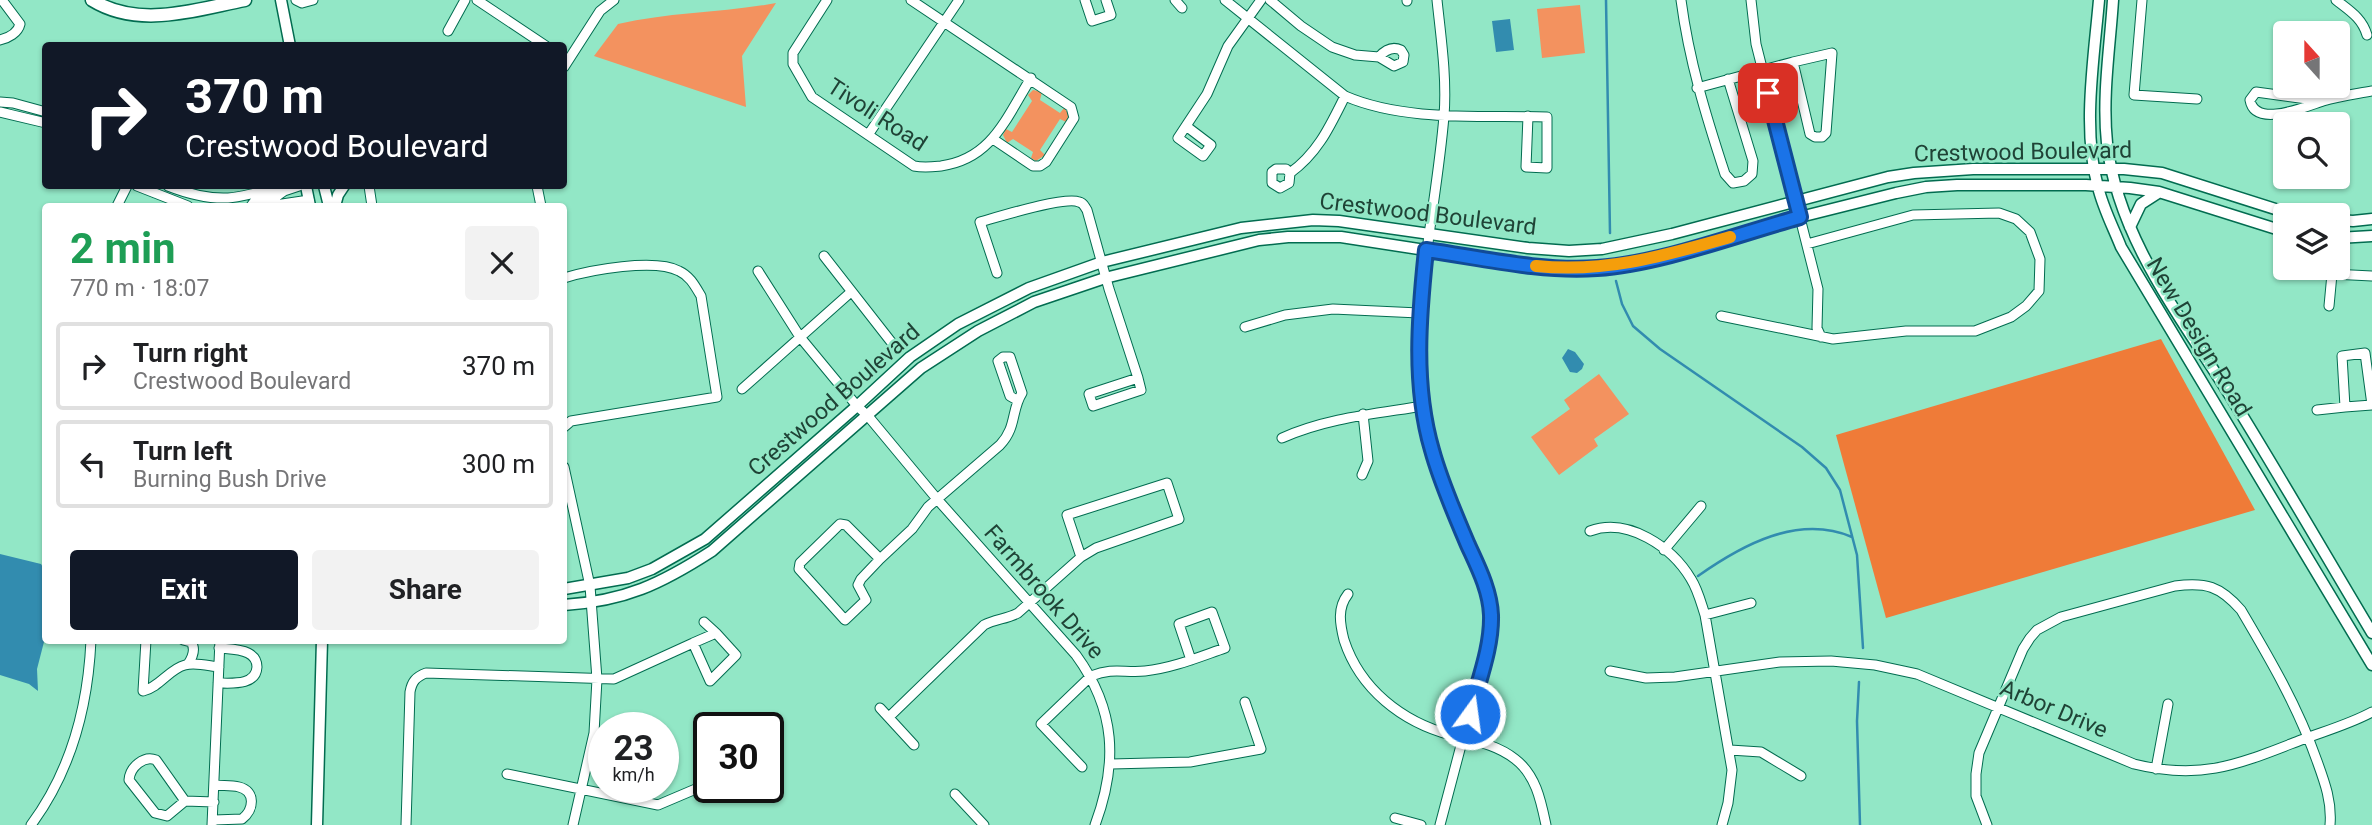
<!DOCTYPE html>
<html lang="en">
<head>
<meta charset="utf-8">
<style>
	:root { --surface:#fff; --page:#f2f2f2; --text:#202124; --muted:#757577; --line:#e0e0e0; --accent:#111827 }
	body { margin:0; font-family:Roboto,sans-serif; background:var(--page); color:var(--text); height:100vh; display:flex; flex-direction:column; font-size:26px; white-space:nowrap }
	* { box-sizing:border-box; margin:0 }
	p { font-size:23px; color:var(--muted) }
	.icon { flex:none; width:38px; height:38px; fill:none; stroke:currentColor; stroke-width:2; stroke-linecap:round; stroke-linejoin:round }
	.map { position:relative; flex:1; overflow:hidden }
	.sheet { position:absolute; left:42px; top:203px; width:525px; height:441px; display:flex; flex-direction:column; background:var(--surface); border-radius:7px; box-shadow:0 2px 5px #0004 }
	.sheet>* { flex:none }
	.hud { position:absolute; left:42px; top:42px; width:525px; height:147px; border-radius:7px; box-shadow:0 2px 5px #0004; background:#111827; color:#fff; overflow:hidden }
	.needle { width:46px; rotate:339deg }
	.controls { position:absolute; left:2273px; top:21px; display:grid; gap:14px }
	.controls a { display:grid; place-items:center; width:77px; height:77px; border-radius:7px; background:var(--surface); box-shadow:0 2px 5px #0004; font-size:35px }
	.speed { position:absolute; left:588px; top:712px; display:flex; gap:14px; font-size:35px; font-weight:700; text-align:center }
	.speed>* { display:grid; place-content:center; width:91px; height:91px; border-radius:50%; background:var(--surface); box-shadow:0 2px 5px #0004; line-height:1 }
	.speed small { font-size:18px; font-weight:400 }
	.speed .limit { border:4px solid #111; border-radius:10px; background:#fff; color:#111 }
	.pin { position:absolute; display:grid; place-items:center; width:60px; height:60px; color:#fff; margin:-30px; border-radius:14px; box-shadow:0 4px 10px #0006 }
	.me { position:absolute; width:77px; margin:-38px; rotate:14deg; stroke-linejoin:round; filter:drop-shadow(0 0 5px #0008) }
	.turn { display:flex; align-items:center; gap:24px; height:147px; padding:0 28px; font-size:32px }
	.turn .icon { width:91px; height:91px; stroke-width:2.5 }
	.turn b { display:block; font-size:49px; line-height:60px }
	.round { display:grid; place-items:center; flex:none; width:74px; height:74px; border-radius:7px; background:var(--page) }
	.overview { display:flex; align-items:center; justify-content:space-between; height:119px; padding:0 28px }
	h1 { font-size:42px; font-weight:700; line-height:52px; color:#1e9e55 }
	.cta { display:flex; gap:14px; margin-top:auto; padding:14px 28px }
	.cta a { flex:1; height:80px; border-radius:7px; background:var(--accent); color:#fff; font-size:28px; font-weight:700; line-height:80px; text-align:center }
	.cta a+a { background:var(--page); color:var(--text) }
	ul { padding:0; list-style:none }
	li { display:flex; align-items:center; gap:21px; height:88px; margin:0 14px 10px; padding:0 14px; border:4px solid var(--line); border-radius:7px }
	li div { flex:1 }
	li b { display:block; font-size:26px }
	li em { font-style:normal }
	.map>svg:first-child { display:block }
	.green { fill:#f3925f }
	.forest { fill:#ef7b38 }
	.water { fill:#328caf }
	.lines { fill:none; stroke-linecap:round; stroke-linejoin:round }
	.stream { stroke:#328caf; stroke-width:2.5 }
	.minor-casing { stroke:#026c50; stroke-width:11 }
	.major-casing { stroke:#026c50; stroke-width:13 }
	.highway-casing { stroke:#026c50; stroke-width:15 }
	.minor { stroke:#fff; stroke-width:9 }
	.major { stroke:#fff; stroke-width:10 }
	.highway { stroke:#fff; stroke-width:12 }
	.route-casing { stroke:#114b97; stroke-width:18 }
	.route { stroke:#1a73e8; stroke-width:12 }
	.slow { stroke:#f59e0b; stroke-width:12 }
	.labels { text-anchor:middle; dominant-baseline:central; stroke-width:5; stroke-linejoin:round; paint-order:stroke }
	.street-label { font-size:23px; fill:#1f4336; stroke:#92e7c6 }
</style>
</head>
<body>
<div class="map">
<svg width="2372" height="825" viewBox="0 0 2372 825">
	<rect width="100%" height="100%" fill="#92e7c6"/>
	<path class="green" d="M776,3l-34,53 4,51 -152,-51 24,-32c52,-12 105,-11 158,-21z
		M1580,5l5,48 -43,5 -5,-49z
		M1033,90l9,2 -2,8 20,13 4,-5 5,6 -3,8 -6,-3 -20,31 5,5 -9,6 -5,-3 2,-6 -20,-13 -6,4 -4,-8 3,-6 6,3 20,-31 -4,-6z
		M1599,374l30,40 -35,25 4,7 -39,29 -28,-38 39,-28 -6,-9z"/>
	<path class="forest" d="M2161,339l94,171 -369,108 -50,-183z"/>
	<path class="water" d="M1510,19l4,31 -18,2 -4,-31z
		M1568,349l7,3 9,12 -2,5 -5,4 -7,-1 -8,-14z
		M0,554l41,10 4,7v67l-8,31 1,22 -9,-7 -29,-9z"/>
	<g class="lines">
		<path class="stream" d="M1606,0l4,233
			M1616,281l6,23 11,22 27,23 142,98 24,21 14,22 17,65 6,93
			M1698,576c44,-31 100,-62 154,-39
			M1859,682l-2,39 3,104"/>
		<g class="minor-casing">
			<path id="minor" d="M296,0l6,3 11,-3
				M477,0l69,46
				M827,0l-34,53v11l19,33 102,69c10,2 17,1 27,0 51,-7 65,-48 90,-88
				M911,0l160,107 3,11 -28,44 -6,4h-7l-40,-27
				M1085,0l7,21 19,-6 -5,-15
				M1175,0l7,8
				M1225,0l120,96c60,26 137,19 202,21v51l-21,-1 2,-51
				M1270,0l31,26 31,21 23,8 24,2 15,9 9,-4 1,-7 -3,-5c-9,-4 -16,0 -22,7
				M1407,0v1
				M1437,0c4,38 10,78 7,116 -8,97 -34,192 -21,290 4,30 12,59 23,87 20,49 52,96 42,150l-48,182
				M1681,0c8,61 25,116 44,174l8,9 11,-2 8,-7 1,-13 -25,-82
				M1751,0l5,44 62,245 -1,39 4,9
				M2142,0l-8,95 63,4
				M2336,0c14,11 26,18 31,35
				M448,31l17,-31
				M0,40c8,-2 18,-7 20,-16l-18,-24
				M564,67l36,-56 14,-11
				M1697,88l96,-26 17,72 5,3h7l4,-4 6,-80 -39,9
				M2322,101l-66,-9 -6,8c5,29 57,6 73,1 16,-5 33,-7 49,-10
				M0,102l13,1 33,9
				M0,112l46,11
				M1186,126l25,19 -8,11 -25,-18 29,-44 21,-48 33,-46
				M868,135l91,-135
				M1290,173l-4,-4h-10l-4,3v11l8,5 9,-5 1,-10c28,-20 40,-47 55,-77
				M137,186l51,20
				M168,186c18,7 41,13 60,12 19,-1 36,-10 56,-7
				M369,186l3,20
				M537,186l4,20
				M117,206l10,-20
				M251,206l3,-4 23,-6 7,-5 15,-5
				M269,206l40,-6
				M824,256l68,87
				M758,271l42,66 57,69 11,10 69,83 139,156c40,55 42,108 19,170
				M997,273l-17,-51c18,-5 85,-26 99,-20 5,1 5,4 8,8l22,79 29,89 3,12 -48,16 -4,-12 49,-16
				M564,278c26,-8 91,-20 115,-7 11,5 16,15 22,25l16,101 -146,24 -7,6
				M2329,306l3,-32 40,2
				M1721,316l112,23 73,-8h69l36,-14 15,-11 13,-15 1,-32 -10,-27 -14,-13 -17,-6 -86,2 -106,29
				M1245,327l40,-12 48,-6 86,4
				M742,389l109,-97
				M2345,407l27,-2
				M2317,410l28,-3 -3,-51 23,-3 7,52
				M1282,438c45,-20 92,-24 141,-32
				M564,467l26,119 7,93 -3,54 -21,92
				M1362,475l6,-14 -5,-47
				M840,524l6,1 34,34 -19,20 -3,6 8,15 -21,20 -46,-51 1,-6z
				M1590,531c38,-14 82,16 101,48 7,11 10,24 14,36l27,155 -4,33 -6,22
				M1664,550l37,-44
				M880,559l32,-30 16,-22 72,-62c17,-18 11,-35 22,-52l-12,-36h-7l-5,4 12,35 7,4
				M1348,594c-11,14 -8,30 -4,46 16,49 58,82 107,95 23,6 45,9 64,24 21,16 26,42 31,66
				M1705,615l46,-12
				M704,622l12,11
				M716,633l20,22 -26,26 -17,-38z
				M146,640l-3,51c17,-4 26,-22 42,-26 10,-3 24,1 34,2
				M183,640l8,2c5,7 1,16 -3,22
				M1610,671l36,7 29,-1 105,-15 51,-1 44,4 42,9 217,90c68,17 105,0 167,-24 24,-9 49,-16 71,-28
				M218,683c13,0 38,3 39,-16 0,-6 -3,-11 -9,-14 -8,-4 -20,-4 -29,-5
				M880,708l34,37
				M889,717l95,-92c11,-6 23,-6 34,-12l63,-56 15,-9 83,-29 -12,-36 -100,32 14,42
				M624,728v-4
				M1730,750l31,2 40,24
				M1111,764l79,-2 71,-13 -16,-47
				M709,765l-7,10 2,5 5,1
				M1082,767l-41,-43 50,-48c23,-9 32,-3 54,-5 28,-3 54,-14 80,-23l-13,-36 -33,12 12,36
				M2156,769l12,-65
				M507,774l151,31 40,-17 8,-7
				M955,794l29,31
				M185,801l-18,15 -12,-3 -26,-33c1,-13 15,-25 27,-20l29,41 29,1
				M1395,818l26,7
				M214,820l28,-1c12,-9 14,-28 -3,-32 -8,-2 -17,-1 -24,-2
				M31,825c40,-54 57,-118 60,-185
				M212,825l8,-185
				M406,825l4,-133c2,-11 6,-15 16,-19l188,6 79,-36
				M1987,825l-11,-29v-22l3,-21 44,-104 7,-11 7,-8 24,-13 114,-31c31,-4 45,0 66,24 29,49 57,97 76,151 8,22 15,41 13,64"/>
		</g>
		<g class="major-casing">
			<path id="major" d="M281,0l9,46
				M2099,0c-5,58 -17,130 -1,187 5,21 15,40 23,60l251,418
				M2113,0c-3,47 -11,96 -6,143 11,97 77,178 127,259 47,76 92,154 138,231
				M306,186l4,20
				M324,186l5,20
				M335,206l3,-11 6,-9
				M2338,220l15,1 19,-2
				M2130,227l11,-23 17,-11
				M2338,238l34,-2
				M564,589l64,-11 24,-9 53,-30 152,-133 53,-49 48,-33 71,-36 73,-26 139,-34 72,-8 26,1 189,27 41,3 33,-2 70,-15 216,-57 26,-4 59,-4h151l38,4 132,42
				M564,605c61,-4 97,-21 148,-54l209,-183 57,-37 56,-29 71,-24 154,-38 29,-3h53l181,28 41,3h35l34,-5 48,-12 120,-34 96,-24 30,-6 31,-2h129l44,3 29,4 127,40
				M317,825l5,-185"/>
		</g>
		<g class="highway-casing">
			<path id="highway" d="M92,0c47,29 102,10 153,0"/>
		</g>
		<use href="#minor" class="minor"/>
		<use href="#major" class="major"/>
		<use href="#highway" class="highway"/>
	</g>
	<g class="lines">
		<g class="route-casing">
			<path id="route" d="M1470,714c8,-32 22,-66 21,-99 -1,-25 -13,-48 -23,-70 -13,-31 -27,-62 -36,-95 -19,-65 -13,-134 -6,-200 56,8 114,22 171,18 63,-4 141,-34 203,-51l-32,-124"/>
		</g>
		<use href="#route" class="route"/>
		<path class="slow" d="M1536,266c71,7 127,-10 194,-29"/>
	</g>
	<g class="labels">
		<g class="street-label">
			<text transform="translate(877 115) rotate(33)">Tivoli Road</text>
			<text transform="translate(2023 152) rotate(-1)">Crestwood Boulevard</text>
			<text transform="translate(1428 214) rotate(7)">Crestwood Boulevard</text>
			<text transform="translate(2199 337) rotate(59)">New Design Road</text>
			<text transform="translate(834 400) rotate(-41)">Crestwood Boulevard</text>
			<text transform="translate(1044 592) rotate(49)">Farmbrook Drive</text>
			<text transform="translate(2054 709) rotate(23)">Arbor Drive</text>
		</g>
	</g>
</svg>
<div class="controls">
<a><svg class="needle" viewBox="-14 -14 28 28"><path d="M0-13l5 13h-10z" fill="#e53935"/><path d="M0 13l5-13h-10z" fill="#757577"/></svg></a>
<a><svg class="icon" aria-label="search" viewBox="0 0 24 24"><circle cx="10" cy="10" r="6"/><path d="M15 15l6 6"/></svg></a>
<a><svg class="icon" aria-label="layers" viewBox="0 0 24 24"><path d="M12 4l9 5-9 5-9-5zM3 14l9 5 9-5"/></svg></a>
</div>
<div class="speed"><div>23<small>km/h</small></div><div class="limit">30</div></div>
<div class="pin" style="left:1768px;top:93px;background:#d93025"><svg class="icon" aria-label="arrive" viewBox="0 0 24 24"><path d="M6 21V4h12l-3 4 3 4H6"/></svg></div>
<svg class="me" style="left:1470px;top:714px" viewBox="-20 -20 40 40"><circle r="17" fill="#1a73e8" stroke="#fff" stroke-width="3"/><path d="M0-11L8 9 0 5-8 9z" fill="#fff"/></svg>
<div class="hud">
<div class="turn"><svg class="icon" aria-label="right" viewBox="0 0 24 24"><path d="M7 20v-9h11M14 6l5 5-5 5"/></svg><div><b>370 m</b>Crestwood Boulevard</div></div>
</div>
<section class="sheet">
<div class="overview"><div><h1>2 min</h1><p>770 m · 18:07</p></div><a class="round"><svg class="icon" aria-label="close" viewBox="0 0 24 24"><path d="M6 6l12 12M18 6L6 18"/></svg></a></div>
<ul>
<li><svg class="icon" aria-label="right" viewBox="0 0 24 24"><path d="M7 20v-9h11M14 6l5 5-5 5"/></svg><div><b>Turn right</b><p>Crestwood Boulevard</p></div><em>370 m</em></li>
<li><svg class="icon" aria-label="left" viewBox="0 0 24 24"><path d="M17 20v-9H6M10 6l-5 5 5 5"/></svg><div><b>Turn left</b><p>Burning Bush Drive</p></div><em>300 m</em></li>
</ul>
<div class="cta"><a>Exit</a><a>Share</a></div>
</section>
</div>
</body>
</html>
